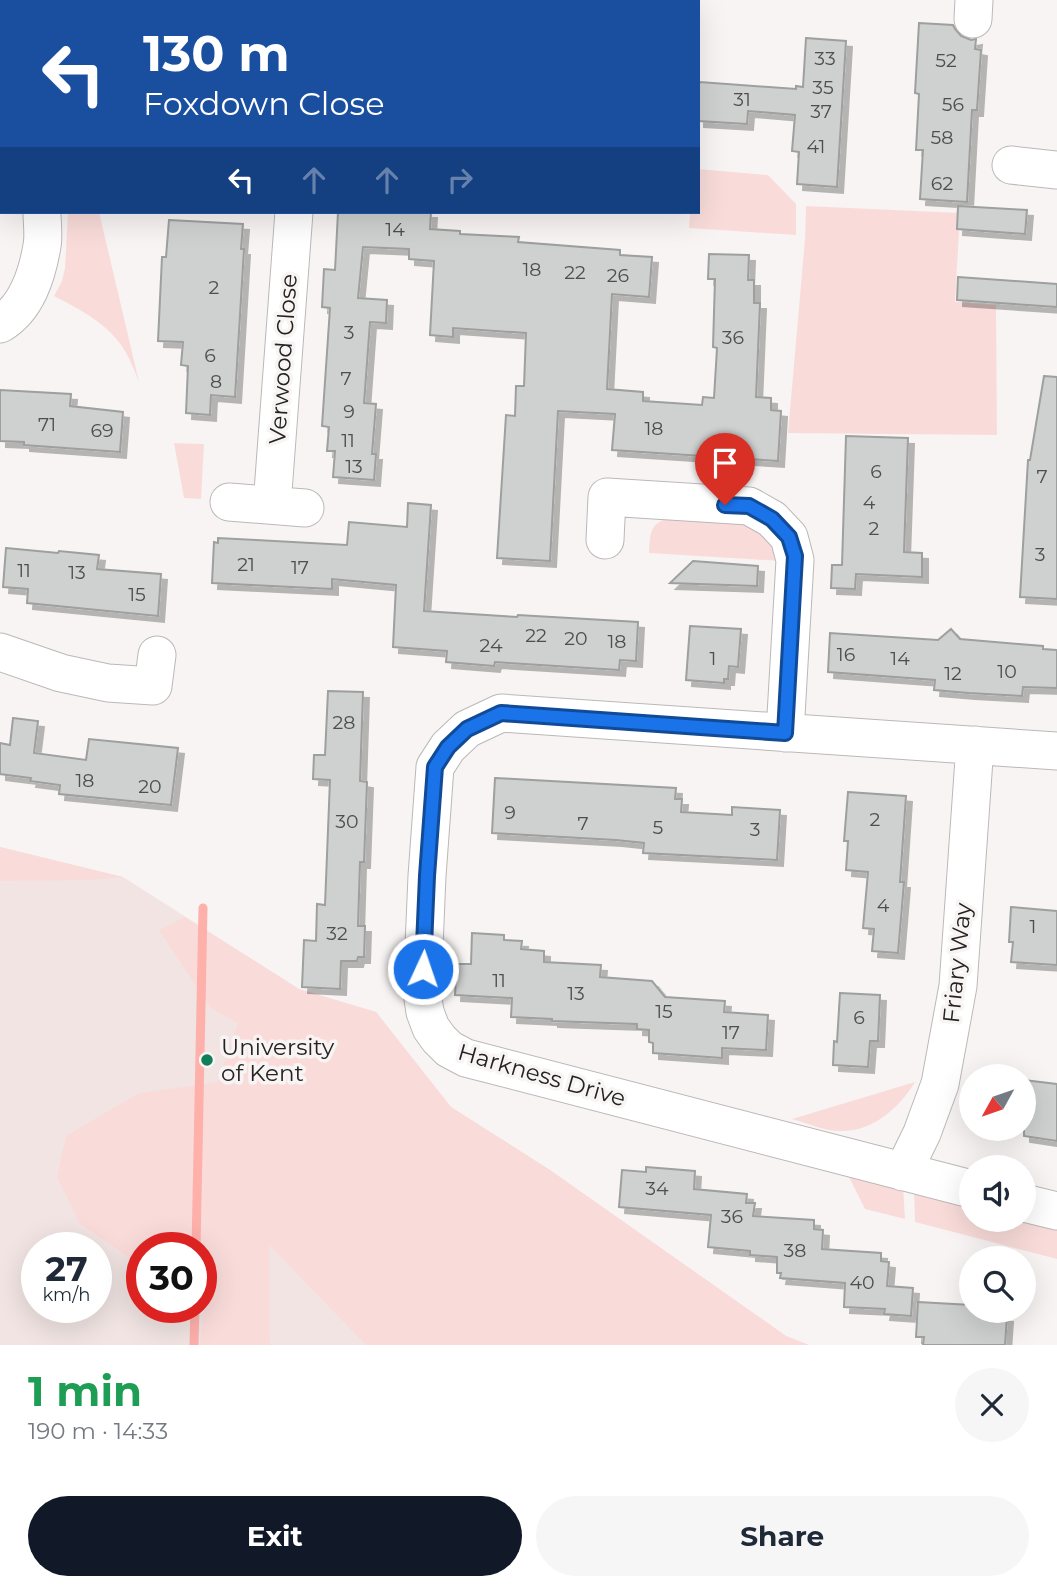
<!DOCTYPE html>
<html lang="en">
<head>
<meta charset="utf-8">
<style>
	:root { --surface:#fff; --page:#f6f6f7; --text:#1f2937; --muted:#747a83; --accent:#111827 }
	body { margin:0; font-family:Montserrat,sans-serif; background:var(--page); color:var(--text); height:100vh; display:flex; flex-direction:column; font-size:26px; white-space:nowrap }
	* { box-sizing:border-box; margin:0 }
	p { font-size:23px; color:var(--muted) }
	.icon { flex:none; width:38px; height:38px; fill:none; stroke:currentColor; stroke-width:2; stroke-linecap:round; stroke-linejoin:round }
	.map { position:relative; height:1345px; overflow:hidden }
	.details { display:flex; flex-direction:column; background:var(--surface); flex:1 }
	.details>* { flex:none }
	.guide { position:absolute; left:0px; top:0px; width:700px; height:214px; box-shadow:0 7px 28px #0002; background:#1a4fa0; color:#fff; overflow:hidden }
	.needle { width:46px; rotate:230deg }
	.controls { position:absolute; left:959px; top:1064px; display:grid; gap:14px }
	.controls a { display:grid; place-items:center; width:77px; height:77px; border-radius:50%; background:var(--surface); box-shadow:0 7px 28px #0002; font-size:35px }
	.speed { position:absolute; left:21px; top:1232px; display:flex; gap:14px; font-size:35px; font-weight:700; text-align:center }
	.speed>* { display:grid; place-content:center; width:91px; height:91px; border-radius:50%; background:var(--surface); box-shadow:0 7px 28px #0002; line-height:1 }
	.speed small { font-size:18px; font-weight:400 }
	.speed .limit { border:10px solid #d22; background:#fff; color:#111 }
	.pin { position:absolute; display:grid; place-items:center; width:60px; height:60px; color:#fff; margin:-72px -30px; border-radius:50% 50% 50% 0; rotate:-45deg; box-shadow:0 0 7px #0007 }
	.pin .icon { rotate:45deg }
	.me { position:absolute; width:77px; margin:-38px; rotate:3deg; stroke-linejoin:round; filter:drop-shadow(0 0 5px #0008) }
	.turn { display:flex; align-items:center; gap:24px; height:147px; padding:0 28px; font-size:32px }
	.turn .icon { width:91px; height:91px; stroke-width:2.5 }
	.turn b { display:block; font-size:49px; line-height:60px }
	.lanes { display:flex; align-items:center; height:66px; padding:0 28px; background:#0003; justify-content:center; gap:35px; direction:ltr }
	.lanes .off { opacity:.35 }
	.round { display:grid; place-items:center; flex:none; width:74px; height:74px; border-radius:37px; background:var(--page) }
	.overview { display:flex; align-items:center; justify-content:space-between; height:119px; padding:0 28px }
	h1 { font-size:42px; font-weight:700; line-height:52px; color:#1e9e55 }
	.cta { display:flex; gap:14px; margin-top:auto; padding:14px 28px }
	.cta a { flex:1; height:80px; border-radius:42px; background:var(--accent); color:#fff; font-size:28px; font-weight:700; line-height:80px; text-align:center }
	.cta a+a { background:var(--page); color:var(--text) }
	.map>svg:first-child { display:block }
	.built { fill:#f1e4e3; fill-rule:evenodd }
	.green { fill:#f9dcda }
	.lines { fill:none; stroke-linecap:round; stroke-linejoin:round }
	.stream { stroke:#feb0ab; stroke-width:9 }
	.building { fill:#ced1d0; stroke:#9da09e; stroke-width:2; filter:url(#shadow) }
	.minor-casing { stroke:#bcb8b8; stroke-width:39 }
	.minor { stroke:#fff; stroke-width:37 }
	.route-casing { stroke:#114b97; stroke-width:18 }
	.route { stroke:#1a73e8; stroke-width:12 }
	.poi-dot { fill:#107e59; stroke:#f8f4f4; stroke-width:2.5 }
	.labels { text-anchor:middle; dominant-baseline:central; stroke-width:7; stroke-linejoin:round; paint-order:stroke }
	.number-label { font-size:19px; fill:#4e4e4e }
	.street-label { font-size:23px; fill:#242222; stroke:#f8f4f4 }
	.poi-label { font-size:23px; fill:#242222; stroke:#f8f4f4; text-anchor:start }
</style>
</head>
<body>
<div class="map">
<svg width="1057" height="1345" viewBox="0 0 1057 1345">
	<defs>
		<filter id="shadow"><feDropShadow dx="6" dy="6" stdDeviation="0" flood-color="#0004"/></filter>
	</defs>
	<rect width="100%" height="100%" fill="#f8f4f4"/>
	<path class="built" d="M0,847l123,30 176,112 77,23 75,95 99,63 236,166 23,9h-809zM37,1248h59v59h-59zM142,1248h59v59h-59z"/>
	<path class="green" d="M698,169l70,6 28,29v31l-107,-7 1,-16h8z
		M806,206l154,7 -5,89 41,3 1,130 -209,-2 17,-194z
		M68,212h31l40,170c-4,-10 -8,-21 -14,-31 -16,-27 -44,-41 -71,-55l8,-15 3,-13z
		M174,443l30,1 -3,55 -17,-1z
		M673,516l87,9 22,36 -133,-8c1,-22 1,-30 24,-37z
		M0,847l123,30 -34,3 -89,1z
		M185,917l114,72 77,23 75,95 99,63 236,166 23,9h-443l-97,-100 1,100h-70l5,-46 -4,-3v-48h-59v18l-62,-42 -23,-47 9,-41 73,-43 79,-11 20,-59 -27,-15 -52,-78z
		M915,1082c-16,26 -42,50 -75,49 -16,0 -33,-8 -48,-12z
		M846,1171l57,15 2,33 -40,-10z
		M914,1188l57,15v17h53l33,5v34l-142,-37z"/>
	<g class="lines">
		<path class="stream" d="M196,1248l7,-340
			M194,1345l1,-38"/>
	</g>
	<path class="building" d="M919,23l34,2 2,4 6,7 10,4 5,-1 -1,10 6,1 -4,60h-5l-5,92 -47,-3 3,-49h-7l3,-56 -4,-1z
		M806,38l40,3 -9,146 -40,-3 2,-32 -7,-1 3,-36 -47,-4 -1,13 -49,-3v-34l2,-5 96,7v-3l7,1z
		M958,206l69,4 -2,24 -68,-5z
		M338,212h93l-1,17 30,2v3l59,3 -1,5 102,8v5l32,2 -3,40 -37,-3 -5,95 36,3v9l59,4 1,-8 11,1 3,-50 -4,-1 2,-68h-7l1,-25 40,1 -1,25h6v23h6l-4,94 15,1v12l10,1 -3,50 -166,-11 3,-36 -57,-3 -8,150 -53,-3 9,-143 9,1 1,-30h8l2,-53 -73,-5v9l-23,-2 4,-74 -25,-2v-10l-46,-2 -5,51 29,2 -1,23 -16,-1 -6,81 12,1 -4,50h4l-2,26 -41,-3 2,-26h-8l2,-24 -7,-1 8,-118 -8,-1 2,-38 11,1z
		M169,220l74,4 -2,25h3l-9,148 -24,-2 -1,20 -24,-2 2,-47 -7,-1 2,-23 -25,-1 4,-84h4z
		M958,277l99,7v23l-100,-7z
		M1044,376l13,1v222l-37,-2 8,-137h2z
		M0,390l71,4 -1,12 53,6 -3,40 -96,-7v-3l-24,-1z
		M846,436l62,2 -4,114 18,1v24l-66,-3 -1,15 -24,-1 1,-23h10z
		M408,503l23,2 -7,106 93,6 1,-2 120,7 -2,39 -16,-1 -1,10 -124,-8 -1,4 -48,-4 1,-11 -54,-4 3,-62 -64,-6v10l-120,-6 2,-41 4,1v-5l129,7 2,-23 58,5z
		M6,548l52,5 1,-2 40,4 -2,14 64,5 -3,42 -131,-13 1,-14 -25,-2z
		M693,561l65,5 -1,20 -87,-3z
		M690,626l51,3 -3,38 -9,-1 -1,13h-4v4l-38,-3z
		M951,629l9,10 83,7v3l14,1v38l-34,-1 -1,9 -53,-3 -35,-3 1,-10 -107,-8 2,-39 108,7z
		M328,691l35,1 -3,89 7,1 -3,80h-4l-2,64h7l-1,31h-6l-1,4h-16l-1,28 -38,-2 2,-47 12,1 1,-37 8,1 5,-125 -17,-1 1,-24h11z
		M13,718l25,3 -4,32 52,7 3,-21 89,9 -7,57 -112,-11 1,-9 -30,-4 1,-3 -31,-4v-31l10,2z
		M495,778l181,10 -1,11h7l-1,13 51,3v-8l48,3 -3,50 -134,-7 1,-10 -28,-3 -124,-7z
		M848,792l58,4 -6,86h4l-6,71 -26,-2 2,-22 -11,-1 5,-56 -22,-2 2,-29h-4z
		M1011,907l46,4v54l-46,-3 2,-20h-4z
		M472,933l32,2v5l18,1 -1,8 23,2v11l57,3 -1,12 52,4 13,16 60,4 -1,11 44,3 -2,35 -44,-2v10l-69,-5v-10l-4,-1v-12l-12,-1v-5l-85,-3v-2l-41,-2 1,-19 -57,-3 2,-31h14z
		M840,993l40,2 -2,46h-8l-2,26 -35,-2 1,-24 3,1z
		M1024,1080l33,4v57l-33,-5z
		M646,1167l49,4 -1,18 53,5 -1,9h9l-2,13 61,4v9l9,1 -1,19 59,4v8l8,1 -2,24 26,2 -2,28 -27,-2 1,-5 -41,-2 1,-24 -65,-5 1,-5h-4v-16l-27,-2v-4l-42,-4 3,-32 -92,-8 3,-37 24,2z
		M918,1302l53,3v6h7l-1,3 30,2 -2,29h-82l1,-8h-8z"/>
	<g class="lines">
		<g class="minor-casing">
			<path id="minor" d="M15,0v2
				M973,19l1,-19
				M1011,165l46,5
				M0,324c27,-16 37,-49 42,-78 2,-11 0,-23 0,-34
				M229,502l76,6
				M272,505l22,-293
				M605,540l2,-43 142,9 23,13 17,18 6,23 -10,173
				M0,652l61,21 47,10 45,3 4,-31
				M903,1172l19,-39 18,-49 18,-98 17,-241
				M971,1189l-505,-131 -17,-9 -10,-10 -8,-11 -6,-16 -3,-20 5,-116 8,-109 13,-20 19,-18 34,-16 556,38
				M1024,1203l33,8"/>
		</g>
		<use href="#minor" class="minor"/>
	</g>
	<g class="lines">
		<g class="route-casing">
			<path id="route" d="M423,969l4,-93 8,-109 13,-20 19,-18 34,-16 284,20 10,-177 -6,-19 -17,-18 -23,-13 -24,-1"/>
		</g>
		<use href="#route" class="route"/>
	</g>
	<circle class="poi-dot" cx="207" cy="1060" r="7"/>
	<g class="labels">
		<g class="number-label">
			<text x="825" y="58">33</text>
			<text x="946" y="60">52</text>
			<text x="823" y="87">35</text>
			<text x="742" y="99">31</text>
			<text x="953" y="104">56</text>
			<text x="821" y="111">37</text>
			<text x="942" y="137">58</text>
			<text x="816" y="146">41</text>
			<text x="942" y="183">62</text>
			<text x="395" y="229">14</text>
			<text x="532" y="269">18</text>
			<text x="575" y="272">22</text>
			<text x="618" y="275">26</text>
			<text x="214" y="287">2</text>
			<text x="349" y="332">3</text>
			<text x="733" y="337">36</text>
			<text x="210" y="355">6</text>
			<text x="346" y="378">7</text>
			<text x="216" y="381">8</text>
			<text x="349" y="411">9</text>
			<text x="47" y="424">71</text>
			<text x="654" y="428">18</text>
			<text x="102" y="430">69</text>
			<text x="348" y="440">11</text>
			<text x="354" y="466">13</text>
			<text x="876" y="471">6</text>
			<text x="1042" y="476">7</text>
			<text x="869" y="502">4</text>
			<text x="874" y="528">2</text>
			<text x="1040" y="554">3</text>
			<text x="246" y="564">21</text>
			<text x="300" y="567">17</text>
			<text x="24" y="570">11</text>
			<text x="77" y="572">13</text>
			<text x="137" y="594">15</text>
			<text x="536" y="635">22</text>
			<text x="576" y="638">20</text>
			<text x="617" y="641">18</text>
			<text x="491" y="645">24</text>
			<text x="846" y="654">16</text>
			<text x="713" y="658">1</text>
			<text x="900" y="658">14</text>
			<text x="1007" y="671">10</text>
			<text x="953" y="673">12</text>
			<text x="344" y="722">28</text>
			<text x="85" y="780">18</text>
			<text x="150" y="786">20</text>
			<text x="510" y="812">9</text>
			<text x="875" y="819">2</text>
			<text x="347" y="821">30</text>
			<text x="583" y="823">7</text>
			<text x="658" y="827">5</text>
			<text x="755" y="829">3</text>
			<text x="883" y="905">4</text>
			<text x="1033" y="926">1</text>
			<text x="337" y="933">32</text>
			<text x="499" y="980">11</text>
			<text x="576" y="993">13</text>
			<text x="664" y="1011">15</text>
			<text x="859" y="1017">6</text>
			<text x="731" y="1032">17</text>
			<text x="657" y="1188">34</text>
			<text x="732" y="1216">36</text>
			<text x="795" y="1250">38</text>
			<text x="862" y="1282">40</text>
		</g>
		<g class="street-label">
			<text transform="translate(283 359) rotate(-86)">Verwood Close</text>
			<text transform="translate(957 963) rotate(-84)">Friary Way</text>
			<text transform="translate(542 1075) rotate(16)">Harkness Drive</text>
		</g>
		<g class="poi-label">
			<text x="221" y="1047">University<tspan x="221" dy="26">of Kent</tspan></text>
		</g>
	</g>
</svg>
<div class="controls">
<a><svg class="needle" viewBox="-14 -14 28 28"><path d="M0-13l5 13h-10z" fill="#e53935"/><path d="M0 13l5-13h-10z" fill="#747a83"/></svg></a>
<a><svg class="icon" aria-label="sound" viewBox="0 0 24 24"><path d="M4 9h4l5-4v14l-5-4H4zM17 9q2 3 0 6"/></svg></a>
<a><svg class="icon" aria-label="search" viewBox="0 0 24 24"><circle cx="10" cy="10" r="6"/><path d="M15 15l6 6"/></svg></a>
</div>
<div class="speed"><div>27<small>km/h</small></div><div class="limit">30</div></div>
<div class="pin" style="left:725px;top:505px;background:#d93025"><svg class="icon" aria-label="arrive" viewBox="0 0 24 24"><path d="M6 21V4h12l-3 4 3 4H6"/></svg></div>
<svg class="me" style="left:423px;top:969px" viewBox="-20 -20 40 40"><circle r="17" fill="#1a73e8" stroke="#fff" stroke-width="3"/><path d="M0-11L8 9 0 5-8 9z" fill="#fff"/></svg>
<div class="guide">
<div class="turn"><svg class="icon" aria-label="left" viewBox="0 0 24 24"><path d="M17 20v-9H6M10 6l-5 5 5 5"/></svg><div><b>130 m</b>Foxdown Close</div></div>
<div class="lanes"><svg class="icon" aria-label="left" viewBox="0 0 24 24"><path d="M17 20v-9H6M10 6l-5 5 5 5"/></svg><svg class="icon off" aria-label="ahead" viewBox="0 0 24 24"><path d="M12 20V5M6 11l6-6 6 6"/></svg><svg class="icon off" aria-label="ahead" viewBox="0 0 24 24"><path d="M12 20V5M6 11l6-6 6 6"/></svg><svg class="icon off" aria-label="right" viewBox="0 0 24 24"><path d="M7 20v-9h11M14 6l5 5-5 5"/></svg></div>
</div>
</div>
<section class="details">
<div class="overview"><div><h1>1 min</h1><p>190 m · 14:33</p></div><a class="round"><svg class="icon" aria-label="close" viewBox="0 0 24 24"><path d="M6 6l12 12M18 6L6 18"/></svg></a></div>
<div class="cta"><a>Exit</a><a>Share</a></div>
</section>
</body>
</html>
